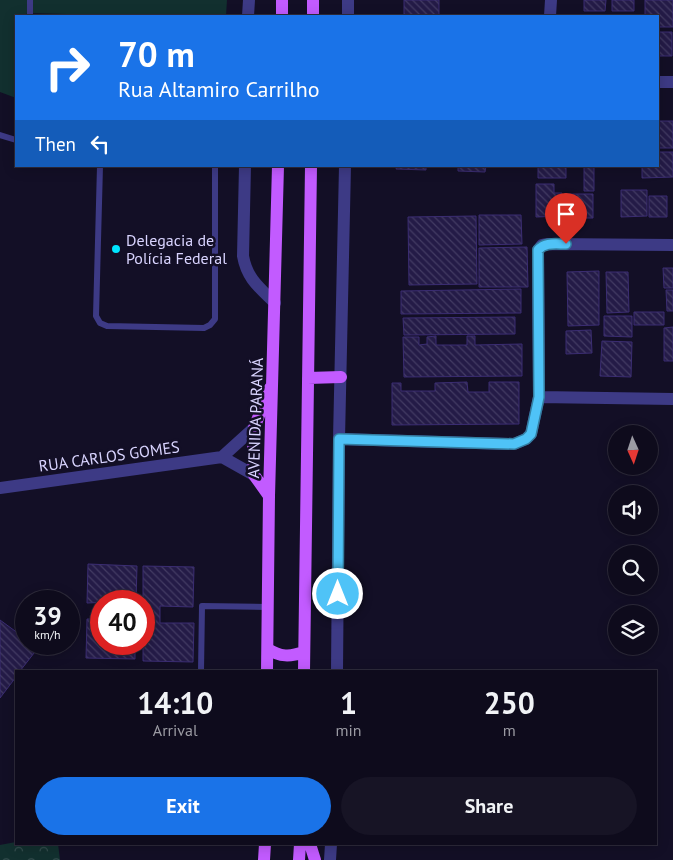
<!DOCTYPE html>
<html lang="en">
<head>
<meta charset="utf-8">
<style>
	:root { --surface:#0e0b1c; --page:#171425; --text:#f1f3f6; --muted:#9b9ba3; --line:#2e2b3b; --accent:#1a73e8 }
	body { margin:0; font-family:"PT Sans",sans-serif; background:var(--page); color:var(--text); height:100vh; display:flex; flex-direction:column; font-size:19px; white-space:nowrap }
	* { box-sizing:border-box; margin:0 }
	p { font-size:16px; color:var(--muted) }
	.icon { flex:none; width:28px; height:28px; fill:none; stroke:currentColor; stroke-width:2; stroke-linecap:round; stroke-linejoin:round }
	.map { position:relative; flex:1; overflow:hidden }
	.panel { position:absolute; left:15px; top:670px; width:642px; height:175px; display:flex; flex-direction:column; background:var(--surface); border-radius:0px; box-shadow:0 2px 12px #0003,0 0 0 1px var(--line) }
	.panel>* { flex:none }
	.hud { position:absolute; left:15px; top:15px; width:644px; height:152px; border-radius:0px; box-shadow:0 2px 12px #0003,0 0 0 1px var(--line); background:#1a73e8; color:#fff; overflow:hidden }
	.needle { width:32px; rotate:177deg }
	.buttons { position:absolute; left:608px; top:425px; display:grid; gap:10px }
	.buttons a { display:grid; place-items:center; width:50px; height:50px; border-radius:50%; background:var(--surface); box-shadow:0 2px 12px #0003,0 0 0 1px var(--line); font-size:25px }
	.speed { position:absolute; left:15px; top:590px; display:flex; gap:10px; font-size:25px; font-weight:700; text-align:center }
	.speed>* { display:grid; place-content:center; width:65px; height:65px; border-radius:50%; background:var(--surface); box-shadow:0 2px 12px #0003,0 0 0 1px var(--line); line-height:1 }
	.speed small { font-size:12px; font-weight:400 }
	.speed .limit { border:8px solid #d22; background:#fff; color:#111 }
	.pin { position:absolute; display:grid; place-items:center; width:42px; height:42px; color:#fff; margin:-51px -21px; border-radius:50% 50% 50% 0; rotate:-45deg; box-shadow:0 0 5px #0007 }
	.pin .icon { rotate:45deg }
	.me { position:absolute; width:55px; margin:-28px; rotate:0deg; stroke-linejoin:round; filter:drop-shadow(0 0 4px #0008) }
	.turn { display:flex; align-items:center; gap:18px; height:105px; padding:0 20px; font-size:22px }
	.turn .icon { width:65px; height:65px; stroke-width:2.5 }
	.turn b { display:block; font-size:35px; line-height:42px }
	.then { display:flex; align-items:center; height:48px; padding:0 20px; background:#0003; gap:10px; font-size:19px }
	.eta { display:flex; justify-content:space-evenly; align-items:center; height:85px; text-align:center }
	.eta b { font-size:30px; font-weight:700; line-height:35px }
	.button { display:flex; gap:10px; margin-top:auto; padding:10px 20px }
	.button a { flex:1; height:58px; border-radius:30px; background:var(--accent); color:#fff; font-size:20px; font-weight:700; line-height:58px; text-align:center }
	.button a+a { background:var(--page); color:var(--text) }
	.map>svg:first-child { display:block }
	.grass { fill:#12302f }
	.forest { fill:url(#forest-crowns) }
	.building { fill:url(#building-back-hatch); stroke:#3b2d73 }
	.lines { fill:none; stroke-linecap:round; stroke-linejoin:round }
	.service { stroke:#3d3a85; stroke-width:6 }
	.minor { stroke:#3d3a85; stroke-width:12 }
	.tertiary { stroke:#3d3a85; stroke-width:12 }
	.primary { stroke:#c25bff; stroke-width:12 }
	.route-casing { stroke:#337fa1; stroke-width:12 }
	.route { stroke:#4fc3f7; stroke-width:9 }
	.poi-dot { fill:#00e5ff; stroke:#130f26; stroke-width:2 }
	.labels { text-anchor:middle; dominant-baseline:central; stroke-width:5; stroke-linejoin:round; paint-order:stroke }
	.poi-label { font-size:16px; fill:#d9d4ff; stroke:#130f26; text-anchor:start }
	.street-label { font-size:16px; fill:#d9d4ff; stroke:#130f26 }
</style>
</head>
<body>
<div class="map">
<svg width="673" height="860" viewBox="0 0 673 860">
	<defs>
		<pattern id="forest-crowns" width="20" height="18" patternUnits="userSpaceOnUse" patternTransform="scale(1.25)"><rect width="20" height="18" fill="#12302f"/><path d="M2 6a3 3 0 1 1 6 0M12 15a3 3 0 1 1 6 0" fill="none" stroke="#344d4e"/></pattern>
		<pattern id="building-back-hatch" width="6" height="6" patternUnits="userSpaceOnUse" patternTransform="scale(1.25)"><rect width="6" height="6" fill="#241b47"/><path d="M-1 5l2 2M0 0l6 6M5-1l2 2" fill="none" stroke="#433b63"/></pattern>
	</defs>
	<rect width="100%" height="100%" fill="#130f26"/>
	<path class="grass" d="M0,0h227l-1,16h-83l-116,-3 -1,3h-10v82l-16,-6z"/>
	<path class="forest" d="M16,842v2h42l2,16h-60v-15z"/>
	<path class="building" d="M404,0h35v16h-35z
		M584,0h22l-1,11h-21z
		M612,0h22v11h-22z
		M645,0h28v27h-15v-11h-13z
		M658,32h14v24h-14z
		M658,121h15v27h-15z
		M658,152h15v25l-31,1v-12h16z
		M397,166h29v4l-30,-1z
		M450,166h36l-1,6 -27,-1v-4z
		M538,166h28v12h-28z
		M584,166h10v25h-10z
		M536,184h18v9h8v23l-26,1z
		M621,190h26v26l-26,1z
		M564,194h29v24h-29z
		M649,196h18v21h-18z
		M479,215h42l1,29 -43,1z
		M476,216l1,68 -68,1 -1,-68z
		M527,247l1,40h-49v-39z
		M663,268h10v20h-9z
		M599,271v54l-31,1 -1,-54z
		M606,272h22l1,40 -22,1z
		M521,289v24l-120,1v-23z
		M666,290h7v21h-6z
		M634,312h30v13h-30z
		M604,316h28v21l-28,-1z
		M515,317v17l-111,1 -1,-17z
		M673,327v34h-9v-33z
		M591,330l1,23 -26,1v-23z
		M436,336v9h31v-9h8v9l47,-1v32l-118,1 -1,-40h16v8l8,-1v-7z
		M602,341l30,1 -1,35 -31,-1z
		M467,382l1,10h21v-10h30v42l-127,1v-42h9v8h34v-8z
		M88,564l49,2 -1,35 -49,2z
		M143,566l51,1 -1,40 -33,-1v17h34l-1,39 -50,-1z
		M87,619h14v25h34v15l-49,-1z
		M0,620l26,19v5h6l6,4 -18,23h-4v6l-16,21z"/>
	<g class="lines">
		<path class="service" d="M30,16v-16
			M0,135l16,5
			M100,166l-4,150 4,7 7,3 97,2 6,-3 5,-6v-153
			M201,671l1,-65 66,1"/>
		<path class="minor" d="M248,16l1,-16
			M550,16l1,-16
			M658,82h15
			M245,166l-2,90c4,23 17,32 32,47
			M539,397l-1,-147 4,-5 6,-1 125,1
			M339,439l175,5 12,-5 5,-5 8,-37 134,2
			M222,457l32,18
			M0,488l222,-31 32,-29"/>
		<path class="tertiary" d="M348,16v-16
			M337,671l2,-232 6,-273
			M330,860l1,-16"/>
		<path class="primary" d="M282,16v-16
			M313,16v-16
			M308,378l33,-1
			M269,496l-15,-21 -1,-22 1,-25 16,-40
			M268,649c12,8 22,8 36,3
			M267,671l2,-175 9,-330
			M304,671l7,-505
			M310,844l5,16
			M264,860l1,-16
			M299,860l1,-16"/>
	</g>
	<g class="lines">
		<g class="route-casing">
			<path id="route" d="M338,594l1,-155 175,5 12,-5 5,-5 8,-37 -1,-147c7,-8 17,-6 28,-6"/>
		</g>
		<use href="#route" class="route"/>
	</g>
	<circle class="poi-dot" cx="116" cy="249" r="5"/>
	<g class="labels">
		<g class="poi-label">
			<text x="126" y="240">Delegacia de<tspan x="126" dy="18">Polícia Federal</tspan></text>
		</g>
		<g class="street-label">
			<text transform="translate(255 418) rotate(-88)">AVENIDA PARANÁ</text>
			<text transform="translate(109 456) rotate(-8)">RUA CARLOS GOMES</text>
		</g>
	</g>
</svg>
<div class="buttons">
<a><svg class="needle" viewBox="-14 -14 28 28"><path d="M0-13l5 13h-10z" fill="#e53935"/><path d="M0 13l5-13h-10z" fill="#9b9ba3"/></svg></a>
<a><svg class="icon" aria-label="sound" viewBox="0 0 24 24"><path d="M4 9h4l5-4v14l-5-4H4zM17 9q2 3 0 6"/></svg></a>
<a><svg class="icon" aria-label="search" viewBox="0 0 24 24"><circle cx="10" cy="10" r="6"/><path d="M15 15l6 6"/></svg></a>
<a><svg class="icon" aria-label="layers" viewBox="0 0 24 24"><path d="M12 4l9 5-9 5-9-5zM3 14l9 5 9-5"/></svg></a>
</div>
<div class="speed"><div>39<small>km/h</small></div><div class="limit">40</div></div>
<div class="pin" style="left:566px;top:244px;background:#d93025"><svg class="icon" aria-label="arrive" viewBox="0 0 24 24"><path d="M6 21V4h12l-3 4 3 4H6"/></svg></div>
<svg class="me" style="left:338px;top:594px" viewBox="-20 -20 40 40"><circle r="17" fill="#4fc3f7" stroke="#fff" stroke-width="3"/><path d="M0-11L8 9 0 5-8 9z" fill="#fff"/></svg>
<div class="hud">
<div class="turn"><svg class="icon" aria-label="right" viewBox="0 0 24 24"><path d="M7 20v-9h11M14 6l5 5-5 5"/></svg><div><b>70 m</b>Rua Altamiro Carrilho</div></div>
<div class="then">Then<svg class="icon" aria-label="left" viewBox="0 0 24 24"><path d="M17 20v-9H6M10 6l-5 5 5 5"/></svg></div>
</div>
<section class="panel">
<div class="eta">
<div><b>14:10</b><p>Arrival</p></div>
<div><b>1</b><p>min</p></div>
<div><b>250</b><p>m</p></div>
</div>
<div class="button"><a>Exit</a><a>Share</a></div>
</section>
</div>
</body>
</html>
